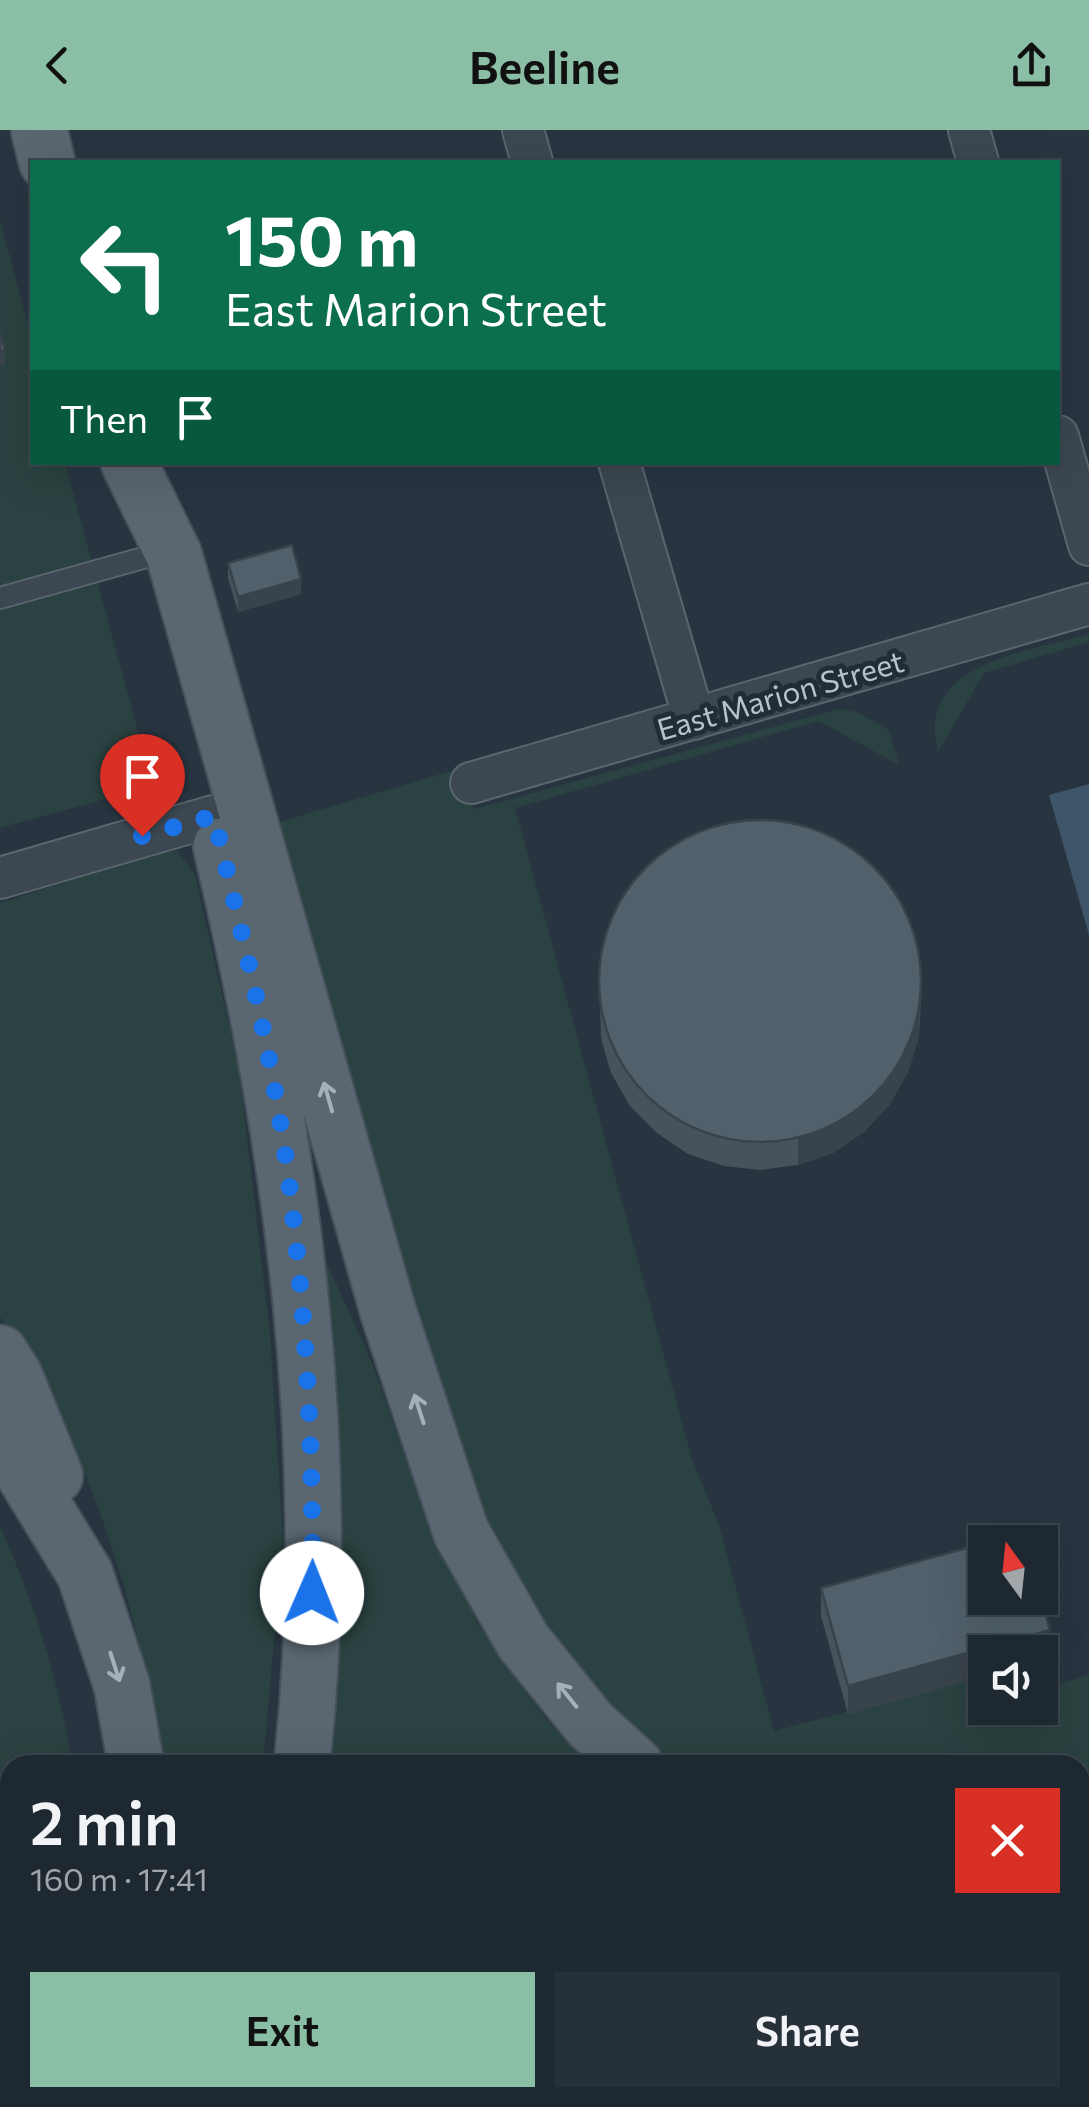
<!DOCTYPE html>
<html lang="en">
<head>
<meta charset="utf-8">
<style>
	:root { --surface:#1e2831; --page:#263039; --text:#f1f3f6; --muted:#a1a6ab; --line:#3c444d; --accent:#8abfa5 }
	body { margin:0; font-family:Commissioner,sans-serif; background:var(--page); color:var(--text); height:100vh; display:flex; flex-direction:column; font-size:38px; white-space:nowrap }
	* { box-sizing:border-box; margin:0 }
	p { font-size:32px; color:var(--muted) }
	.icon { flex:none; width:55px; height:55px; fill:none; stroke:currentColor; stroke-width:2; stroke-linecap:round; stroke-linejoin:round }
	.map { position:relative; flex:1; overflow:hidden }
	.panel { position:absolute; left:0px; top:1625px; width:1090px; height:352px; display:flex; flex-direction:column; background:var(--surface); border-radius:30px 30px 0 0; box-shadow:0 10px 40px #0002,0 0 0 2px var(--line) }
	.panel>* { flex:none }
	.top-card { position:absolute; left:30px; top:30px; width:1030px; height:305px; border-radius:0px; box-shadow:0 10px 40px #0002,0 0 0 2px var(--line); background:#0b6e4f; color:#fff; overflow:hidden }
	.needle { width:65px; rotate:345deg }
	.controls { position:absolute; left:968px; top:1395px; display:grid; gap:20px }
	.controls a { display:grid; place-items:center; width:90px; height:90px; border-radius:0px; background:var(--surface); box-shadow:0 10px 40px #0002,0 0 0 2px var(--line); font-size:50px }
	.pin { position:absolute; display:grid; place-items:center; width:85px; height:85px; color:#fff; margin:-102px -42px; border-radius:50% 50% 50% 0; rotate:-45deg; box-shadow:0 0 10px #0007 }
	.pin .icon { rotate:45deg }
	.me { position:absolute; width:110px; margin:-55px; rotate:1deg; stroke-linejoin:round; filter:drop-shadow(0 0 8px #0008) }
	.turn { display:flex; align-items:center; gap:35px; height:210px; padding:0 30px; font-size:45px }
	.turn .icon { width:130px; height:130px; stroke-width:2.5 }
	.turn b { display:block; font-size:70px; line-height:85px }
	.then { display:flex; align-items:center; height:95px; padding:0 30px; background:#0003; gap:20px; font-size:38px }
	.round { display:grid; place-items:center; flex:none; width:105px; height:105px; border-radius:0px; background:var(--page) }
	.headline { display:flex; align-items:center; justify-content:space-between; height:170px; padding:0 30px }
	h1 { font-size:60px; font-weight:600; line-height:75px }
	.button { display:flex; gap:20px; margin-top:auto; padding:20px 30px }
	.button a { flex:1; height:115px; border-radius:0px; background:var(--accent); color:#111; font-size:40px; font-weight:600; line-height:115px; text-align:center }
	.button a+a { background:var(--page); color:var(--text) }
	header { display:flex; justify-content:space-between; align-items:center; height:130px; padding:0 30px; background:var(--accent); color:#111; font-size:45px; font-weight:600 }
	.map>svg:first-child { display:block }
	.green { fill:#2a4241 }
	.water { fill:#3f5569 }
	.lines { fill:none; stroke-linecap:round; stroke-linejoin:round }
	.service-casing { stroke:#5a656e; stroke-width:24 }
	.minor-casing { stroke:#5a656e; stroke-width:44 }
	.primary-casing { stroke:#45505a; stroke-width:59 }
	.service { stroke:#3c4751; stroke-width:20 }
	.minor { stroke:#3c4751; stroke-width:40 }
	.primary { stroke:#5a6670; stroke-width:55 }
	.wall { fill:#46535c }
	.shaded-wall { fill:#39434b }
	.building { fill:#51606b; stroke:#39434b; stroke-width:2.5 }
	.oneway { stroke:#a6b0b9 }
	.route { stroke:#1a73e8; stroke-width:18; stroke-dasharray:0 32.4 }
	.labels { text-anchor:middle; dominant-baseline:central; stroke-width:10; stroke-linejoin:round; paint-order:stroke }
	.street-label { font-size:30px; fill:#b9c2cb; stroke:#202c36 }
</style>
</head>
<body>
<header><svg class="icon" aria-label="back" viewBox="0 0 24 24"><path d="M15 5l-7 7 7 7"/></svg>Beeline<svg class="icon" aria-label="share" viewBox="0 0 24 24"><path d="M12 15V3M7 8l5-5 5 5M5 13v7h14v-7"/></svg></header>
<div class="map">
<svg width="1089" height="1977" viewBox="0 0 1089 1977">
	<rect width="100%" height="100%" fill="#283541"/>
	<path class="green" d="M0,89l32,121v122l33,1 88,323 -153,42z
		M1089,504v8l-105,31 -46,79c-24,-89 89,-100 151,-118z
		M839,579l18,3 32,18 10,35 -80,-44 -304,87 177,651 27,66 55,206 211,-55v32h55v-47l10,-3 7,26 32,-9v271l-9,-2v-179h-426l-35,-31 -136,-195 -211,-715 189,-56 13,41z
		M174,717l21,28 44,195 31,264 13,206 -20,225h-100c-24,-153 -72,-320 -163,-448v-414z
		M310,1096l63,139 54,155 51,103 70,99 44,43h-275z
		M0,1396c34,76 60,156 72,239h-62v97l-10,-1z
		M0,1817l10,1v150h70l-1,9h-79z
		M271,1968h231l-22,9h-211z"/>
	<path class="water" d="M1089,654v151l-40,-140z"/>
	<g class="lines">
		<g class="service-casing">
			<path id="service" d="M0,468l143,-40"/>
		</g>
		<g class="minor-casing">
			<path id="minor" d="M523,0l9,32
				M969,0l9,32
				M1058,306l31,109
				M619,332l75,257
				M471,653l618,-179
				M0,748l213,-62"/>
		</g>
		<g class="primary-casing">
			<path id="primary" d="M39,0l8,32
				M129,333l45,92 214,756 73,221 62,109 67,83 45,41
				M221,716c72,301 114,610 81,919
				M0,1223l15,24 40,99
				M0,1305l85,139 37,112 14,79
				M0,1753l10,1
				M0,1801l10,1
				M1080,1831l9,2
				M1080,1915l9,1
				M136,1977l1,-9
				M252,1977l2,-9
				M551,1977l25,-9"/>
		</g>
		<use href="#service" class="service"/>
		<use href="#minor" class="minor"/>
		<use href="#primary" class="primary"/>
	</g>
	<path class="wall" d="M228,433l73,31 -63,18 -10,-34z
		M599,842l322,27 -2,37 -11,36 -18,32 -26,28 -31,21 -35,12 -37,5 -37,-4 -36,-12 -31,-21 -27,-27 -19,-33 -10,-35z
		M985,1413v55h55v-3l10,35v28l-10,3v-9h-55v24l-137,38 -27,-98v-28z"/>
	<path class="shaded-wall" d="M5,220v15l-5,1v-15z
		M301,449v15l-63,18v-15z
		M921,841l-2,65 -11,36 -18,32 -26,28 -31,21 -35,12v-27z
		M1050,1500v28l-10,3v-9h-55v24l-137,38v-28z"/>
	<path class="building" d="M0,203l5,17 -5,1z
		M292,415l9,34 -63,18 -10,-34z
		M599 851a161 161 0 1 1 322 0a161 161 0 1 1-322 0Z
		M1023,1403l2,9h-38z
		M985,1413v55h55v-3l10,35 -202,56 -27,-98z"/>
	<defs><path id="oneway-shaft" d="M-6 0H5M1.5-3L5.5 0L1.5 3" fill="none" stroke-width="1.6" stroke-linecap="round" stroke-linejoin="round" transform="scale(2.5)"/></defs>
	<g class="oneway">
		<use href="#oneway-shaft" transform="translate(328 967) rotate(-106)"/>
		<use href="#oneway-shaft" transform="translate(419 1279) rotate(-108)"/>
		<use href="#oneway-shaft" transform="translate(115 1537) rotate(72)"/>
		<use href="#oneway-shaft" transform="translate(567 1565) rotate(-129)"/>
	</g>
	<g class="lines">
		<path class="route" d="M142,706l72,-20c28,118 58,237 74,358 18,139 26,279 24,419"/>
	</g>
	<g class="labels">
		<g class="street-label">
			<text transform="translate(780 564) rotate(-16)">East Marion Street</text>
		</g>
	</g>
</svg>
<div class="controls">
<a><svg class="needle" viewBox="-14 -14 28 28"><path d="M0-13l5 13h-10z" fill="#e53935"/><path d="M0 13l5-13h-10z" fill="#a1a6ab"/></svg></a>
<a><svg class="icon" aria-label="sound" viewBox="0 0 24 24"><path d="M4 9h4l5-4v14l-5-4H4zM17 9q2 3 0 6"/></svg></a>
</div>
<div class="pin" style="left:142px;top:706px;background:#d93025"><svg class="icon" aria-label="arrive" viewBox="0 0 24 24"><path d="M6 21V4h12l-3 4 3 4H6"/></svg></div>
<svg class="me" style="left:312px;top:1463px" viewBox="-20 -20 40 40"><circle r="19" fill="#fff"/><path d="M0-13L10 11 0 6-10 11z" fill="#1a73e8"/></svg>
<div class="top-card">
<div class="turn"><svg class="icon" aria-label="left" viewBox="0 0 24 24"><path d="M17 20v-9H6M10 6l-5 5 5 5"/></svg><div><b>150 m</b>East Marion Street</div></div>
<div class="then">Then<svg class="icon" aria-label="arrive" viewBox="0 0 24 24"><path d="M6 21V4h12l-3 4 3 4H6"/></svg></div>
</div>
<section class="panel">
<div class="headline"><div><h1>2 min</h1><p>160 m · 17:41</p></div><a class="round" style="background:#d93025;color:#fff"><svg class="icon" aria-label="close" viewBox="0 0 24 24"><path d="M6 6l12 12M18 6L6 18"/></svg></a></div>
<div class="button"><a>Exit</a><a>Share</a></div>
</section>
</div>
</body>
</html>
